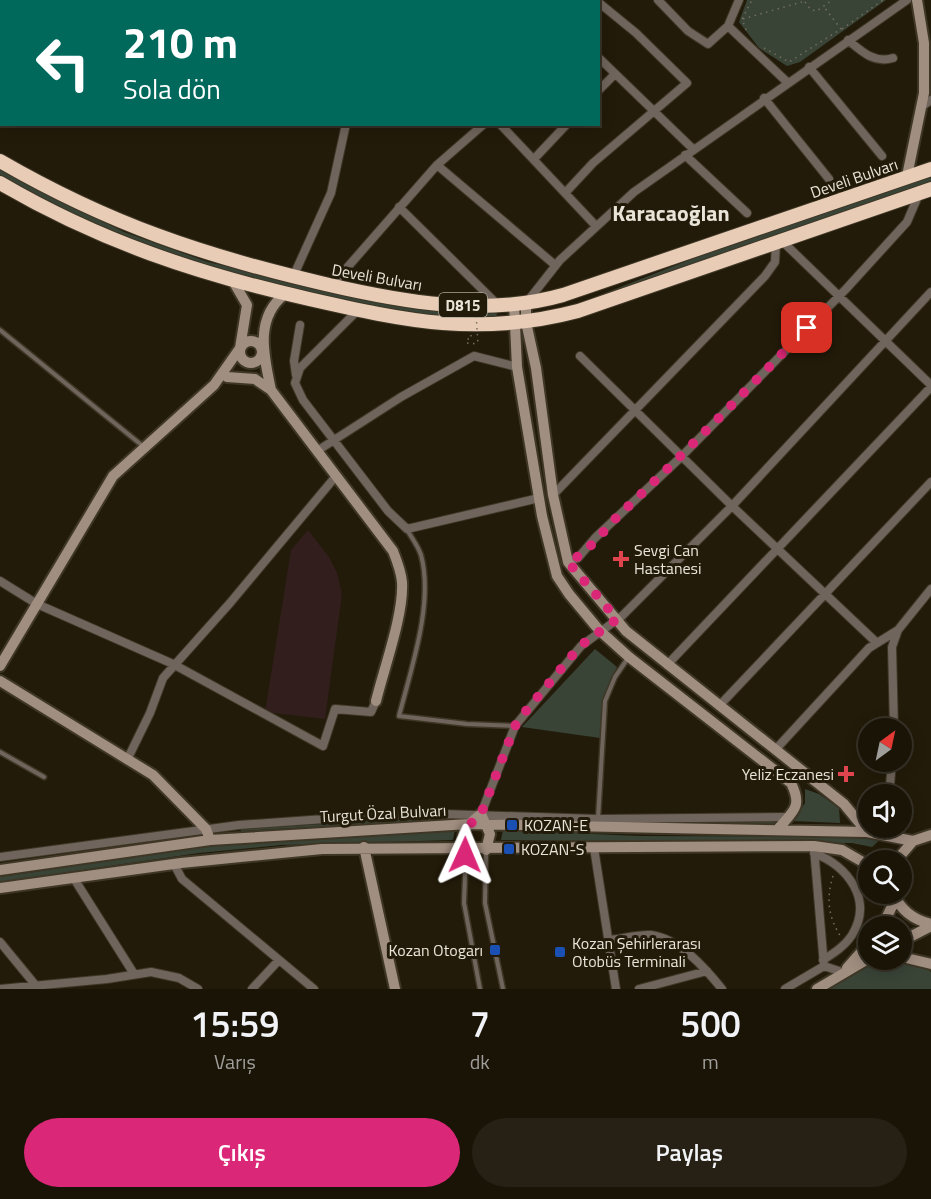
<!DOCTYPE html>
<html lang="tr">
<head>
<meta charset="utf-8">
<style>
	:root { --surface:#1a1407; --page:#272115; --text:#f1f3f6; --muted:#9f9e9b; --line:#383328; --accent:#db2777 }
	body { margin:0; font-family:"Titillium Web",sans-serif; background:var(--page); color:var(--text); height:100vh; display:flex; flex-direction:column; font-size:22px; white-space:nowrap }
	* { box-sizing:border-box; margin:0 }
	p { font-size:20px; color:var(--muted) }
	.icon { flex:none; width:33px; height:33px; fill:none; stroke:currentColor; stroke-width:2; stroke-linecap:round; stroke-linejoin:round }
	.map { position:relative; height:989px; overflow:hidden }
	.drawer { display:flex; flex-direction:column; background:var(--surface); flex:1 }
	.drawer>* { flex:none }
	.banner { position:absolute; left:0px; top:0px; width:600px; height:126px; box-shadow:0 3px 15px #0003,0 0 0 2px var(--line); background:#00695c; color:#fff; overflow:hidden }
	.needle { width:39px; rotate:33deg }
	.tools { position:absolute; left:858px; top:718px; display:grid; gap:12px }
	.tools a { display:grid; place-items:center; width:54px; height:54px; border-radius:50%; background:var(--surface); box-shadow:0 3px 15px #0003,0 0 0 2px var(--line); font-size:30px }
	.pin { position:absolute; display:grid; place-items:center; width:51px; height:51px; color:#fff; margin:-26px; border-radius:12px; box-shadow:0 3px 9px #0006 }
	.me { position:absolute; width:66px; margin:-33px; rotate:1deg; stroke-linejoin:round; filter:drop-shadow(0 0 4px #0008) }
	.turn { display:flex; align-items:center; gap:21px; height:126px; padding:0 24px; font-size:27px }
	.turn .icon { width:78px; height:78px; stroke-width:2.5 }
	.turn b { display:block; font-size:42px; line-height:51px }
	.eta { display:flex; justify-content:space-evenly; align-items:center; height:102px; text-align:center }
	.eta b { font-size:36px; font-weight:600; line-height:42px }
	.cta { display:flex; gap:12px; margin-top:auto; padding:12px 24px }
	.cta a { flex:1; height:69px; border-radius:36px; background:var(--accent); color:#fff; font-size:24px; font-weight:600; line-height:69px; text-align:center }
	.cta a+a { background:var(--page); color:var(--text) }
	.map>svg:first-child { display:block }
	.education { fill:#311e1d }
	.green { fill:#394437 }
	.lines { fill:none; stroke-linecap:round; stroke-linejoin:round }
	.lane-casing { stroke:#3f3726; stroke-width:7 }
	.street-casing { stroke:#3f3726; stroke-width:10 }
	.secondary-casing { stroke:#3f3726; stroke-width:14 }
	.highway-casing { stroke:#3f3726; stroke-width:16 }
	.path { stroke:#746e5e; stroke-width:1.5; stroke-dasharray:1.5 4.5; stroke-linecap:butt }
	.lane { stroke:#70655c; stroke-width:4 }
	.street { stroke:#70655c; stroke-width:8 }
	.secondary { stroke:#a08e80; stroke-width:10 }
	.highway { stroke:#e8ccb6; stroke-width:14 }
	.path-bridge { stroke:#746e5e; stroke-width:1.5; stroke-dasharray:1.5 4.5; stroke-linecap:butt }
	.route { stroke:#db2777; stroke-width:10; stroke-dasharray:0 18 }
	.health-dot { fill:#e0444e; stroke:#231b09; stroke-width:2 }
	.transit-dot { fill:#1a4fb4; stroke:#231b09; stroke-width:2 }
	.labels { text-anchor:middle; dominant-baseline:central; stroke-width:6; stroke-linejoin:round; paint-order:stroke }
	.shield { fill:#231b09; stroke:#aea89a; stroke-width:1.5 }
	.shield-label { font-size:15px; font-weight:bold; fill:#e9e4d8 }
	.street-label { font-size:16px; fill:#e9e4d8; stroke:#231b09 }
	.poi-label { font-size:16px; fill:#e9e4d8; stroke:#231b09; text-anchor:start }
	.district-label { font-size:22px; font-weight:bold; fill:#e9e4d8; stroke:#231b09 }
</style>
</head>
<body>
<div class="map">
<svg width="931" height="989" viewBox="0 0 931 989">
	<rect width="100%" height="100%" fill="#231b09"/>
	<path class="education" d="M308,530l21,27 8,16 5,21 -17,125 -60,-7 26,-162z"/>
	<path class="green" d="M747,0h139l-86,62 -13,4 -28,-18 -20,-26z
		M0,168l124,64 84,30 201,45 43,5h45l-1,10c-125,-12 -253,-35 -371,-83 -43,-18 -84,-40 -125,-63z
		M931,176v7l-346,118 122,-48z
		M595,649l22,18c-12,24 -15,45 -17,71l-78,-11z
		M805,789l14,5 20,14 1,15 -47,-2 12,-18z
		M451,816v3l-210,12v-2z
		M782,821l-2,3h-159l1,-2z
		M455,830l-2,10 -172,5 -82,8 -199,29v-5l201,-30z
		M503,830l136,6 244,1 -11,10 -20,-4 -351,-3z
		M877,960l40,2 14,10v17h-103z"/>
	<g class="lines">
		<g class="lane-casing">
			<path id="lane" d="M0,330l144,117
				M407,530c5,8 11,16 14,25 13,48 -10,114 -22,161l68,8 47,2
				M0,752l44,25
				M598,819l7,-118 10,-24 13,-19
				M466,851l-2,52 16,86
				M486,851l-1,52 18,86"/>
		</g>
		<g class="street-casing">
			<path id="street" d="M658,0l30,31 20,13 20,-18 11,-26
				M366,2v-2
				M592,2v-2
				M728,26l59,56
				M848,40c13,11 26,24 45,18
				M598,57l95,92
				M809,67l73,89
				M598,91l17,-17
				M764,98l65,81
				M921,107l10,-7
				M500,124l96,102
				M685,155l62,58
				M534,159l33,-35
				M437,165l118,100
				M566,192l27,-29 94,-80 -51,-50 -38,-31
				M399,207l98,97
				M782,241l149,144
				M293,277l38,-84 15,-69
				M331,286l106,-121 47,-41
				M527,302l33,-42 74,-68 273,-192
				M358,310l-58,58 -5,15 8,17 85,111 19,18 132,-31
				M580,356l152,150 145,137
				M296,375l-2,-14 6,-36
				M317,451l84,-54 73,-41 43,11
				M553,495l212,-219 10,-14 1,-19
				M568,562l10,-4 17,-20 86,-81 165,-168 61,-67 12,-28
				M0,581l37,23 136,60 150,82 12,-37 36,3 5,-11
				M667,665l264,-278
				M719,706l212,-224
				M894,729l-2,-82 6,-17 33,-41
				M776,749l93,-101 29,-18
				M127,760l23,-47 13,-35 67,-75 106,-127
				M885,795l5,-10 2,-23
				M481,814l34,-88 66,-80 41,-30 110,-110 199,-214
				M594,848l22,141
				M814,848l10,118
				M814,853c33,13 60,46 38,82 -7,11 -18,18 -29,25
				M0,857l239,-32 128,-9 77,-2 154,5 190,-2
				M174,864l8,15 132,110
				M73,877l61,97
				M609,940c13,-1 29,-6 42,-5 29,4 54,33 71,54
				M0,942l37,45
				M0,989l107,-10 44,-7 28,6 19,11
				M252,989l27,-29
				M639,989l68,-18
				M785,989l39,-23 18,6"/>
		</g>
		<g class="secondary-casing">
			<path id="secondary" d="M907,176l17,-83v-50l-7,-43
				M526,303v19l10,46 17,127 15,67 58,69 218,173 23,28
				M514,304l3,63 25,149 15,60 12,18 30,36 30,27 162,126c12,24 2,28 -13,46
				M240 352a11 11 0 1 1 22 0a11 11 0 1 1-22 0Z
				M227,377l28,2 16,11c-7,-34 -17,-72 14,-96
				M271,390l122,161c4,10 8,20 9,31 2,32 -18,86 -26,119
				M0,666l113,-190 101,-91 26,-37 7,-43 -14,-24
				M0,681l153,94 53,54 4,11
				M364,847l31,142
				M466,850c-8,-18 1,-25 15,-36l9,20 -4,16
				M896,861l17,-20 18,-6
				M0,870l210,-30 259,-16 398,8 46,9
				M0,888l181,-25 141,-14 492,-3 28,4 26,15
				M894,894c7,17 20,26 37,30
				M882,927l14,-29
				M902,941l29,-15
				M902,957l29,7
				M847,968l21,-24
				M817,989l51,-30"/>
		</g>
		<g class="highway-casing">
			<path id="highway" d="M0,161c109,63 204,95 325,123 77,18 161,33 238,11l368,-126
				M0,183c99,58 198,91 309,116 97,22 170,38 269,12l353,-122"/>
		</g>
		<path class="path" d="M805,2l6,8 6,1 15,-11
			M743,19l62,-18
			M842,29l41,-29
			M746,30l-4,-11 10,-19
			M764,48l25,14 52,-33 -17,-22
			M471,335v4h-4v4l11,1
			M833,876c-7,22 -5,41 8,61"/>
		<use href="#lane" class="lane"/>
		<use href="#street" class="street"/>
		<use href="#secondary" class="secondary"/>
		<use href="#highway" class="highway"/>
		<path class="path-bridge" d="M475,298l3,46"/>
	</g>
	<g class="lines">
		<path class="route" d="M465,855l-2,-24 18,-17 34,-88 11,-15 54,-65 37,-27 -49,-57c19,-8 35,-31 50,-46 65,-61 127,-124 189,-188"/>
	</g>
	<g class="health-dot">
		<path d="M618 550h6v6h6v6h-6v6h-6v-6h-6v-6h6z"/>
		<path d="M843 765h6v6h6v6h-6v6h-6v-6h-6v-6h6z"/>
	</g>
	<g class="transit-dot">
		<rect x="506" y="819" width="12" height="12" rx="3"/>
		<rect x="503" y="843" width="12" height="12" rx="3"/>
		<rect x="489" y="944" width="12" height="12" rx="3"/>
		<rect x="554" y="946" width="12" height="12" rx="3"/>
	</g>
	<g class="labels">
		<rect class="shield" x="439" y="293" width="48" height="24" rx="4.5"/>
		<g class="shield-label">
			<text x="463" y="305">D815</text>
		</g>
		<g class="street-label">
			<text transform="translate(854 178) rotate(-19)">Develi Bulvarı</text>
			<text transform="translate(377 277) rotate(10)">Develi Bulvarı</text>
			<text transform="translate(383 813) rotate(-3)">Turgut Özal Bulvarı</text>
		</g>
		<g class="poi-label">
			<text x="634" y="550">Sevgi Can<tspan x="634" dy="18">Hastanesi</tspan></text>
			<text x="834" y="774" text-anchor="end">Yeliz Eczanesi</text>
			<text x="524" y="825">KOZAN-E</text>
			<text x="521" y="849">KOZAN-S</text>
			<text x="572" y="943">Kozan Şehirlerarası<tspan x="572" dy="18">Otobüs Terminali</tspan></text>
			<text x="483" y="950" text-anchor="end">Kozan Otogarı</text>
		</g>
		<g class="district-label">
			<text x="671" y="213">Karacaoğlan</text>
		</g>
	</g>
</svg>
<div class="tools">
<a><svg class="needle" viewBox="-14 -14 28 28"><path d="M0-13l5 13h-10z" fill="#e53935"/><path d="M0 13l5-13h-10z" fill="#9f9e9b"/></svg></a>
<a><svg class="icon" aria-label="sound" viewBox="0 0 24 24"><path d="M4 9h4l5-4v14l-5-4H4zM17 9q2 3 0 6"/></svg></a>
<a><svg class="icon" aria-label="search" viewBox="0 0 24 24"><circle cx="10" cy="10" r="6"/><path d="M15 15l6 6"/></svg></a>
<a><svg class="icon" aria-label="layers" viewBox="0 0 24 24"><path d="M12 4l9 5-9 5-9-5zM3 14l9 5 9-5"/></svg></a>
</div>
<div class="pin" style="left:807px;top:328px;background:#d93025"><svg class="icon" aria-label="arrive" viewBox="0 0 24 24"><path d="M6 21V4h12l-3 4 3 4H6"/></svg></div>
<svg class="me" style="left:465px;top:855px" viewBox="-20 -20 40 40"><path d="M0-17L14 15 0 8-14 15z" fill="#db2777" stroke="#fff" stroke-width="4"/></svg>
<div class="banner">
<div class="turn"><svg class="icon" aria-label="left" viewBox="0 0 24 24"><path d="M17 20v-9H6M10 6l-5 5 5 5"/></svg><div><b>210 m</b>Sola dön</div></div>
</div>
</div>
<section class="drawer">
<div class="eta">
<div><b>15:59</b><p>Varış</p></div>
<div><b>7</b><p>dk</p></div>
<div><b>500</b><p>m</p></div>
</div>
<div class="cta"><a>Çıkış</a><a>Paylaş</a></div>
</section>
</body>
</html>
